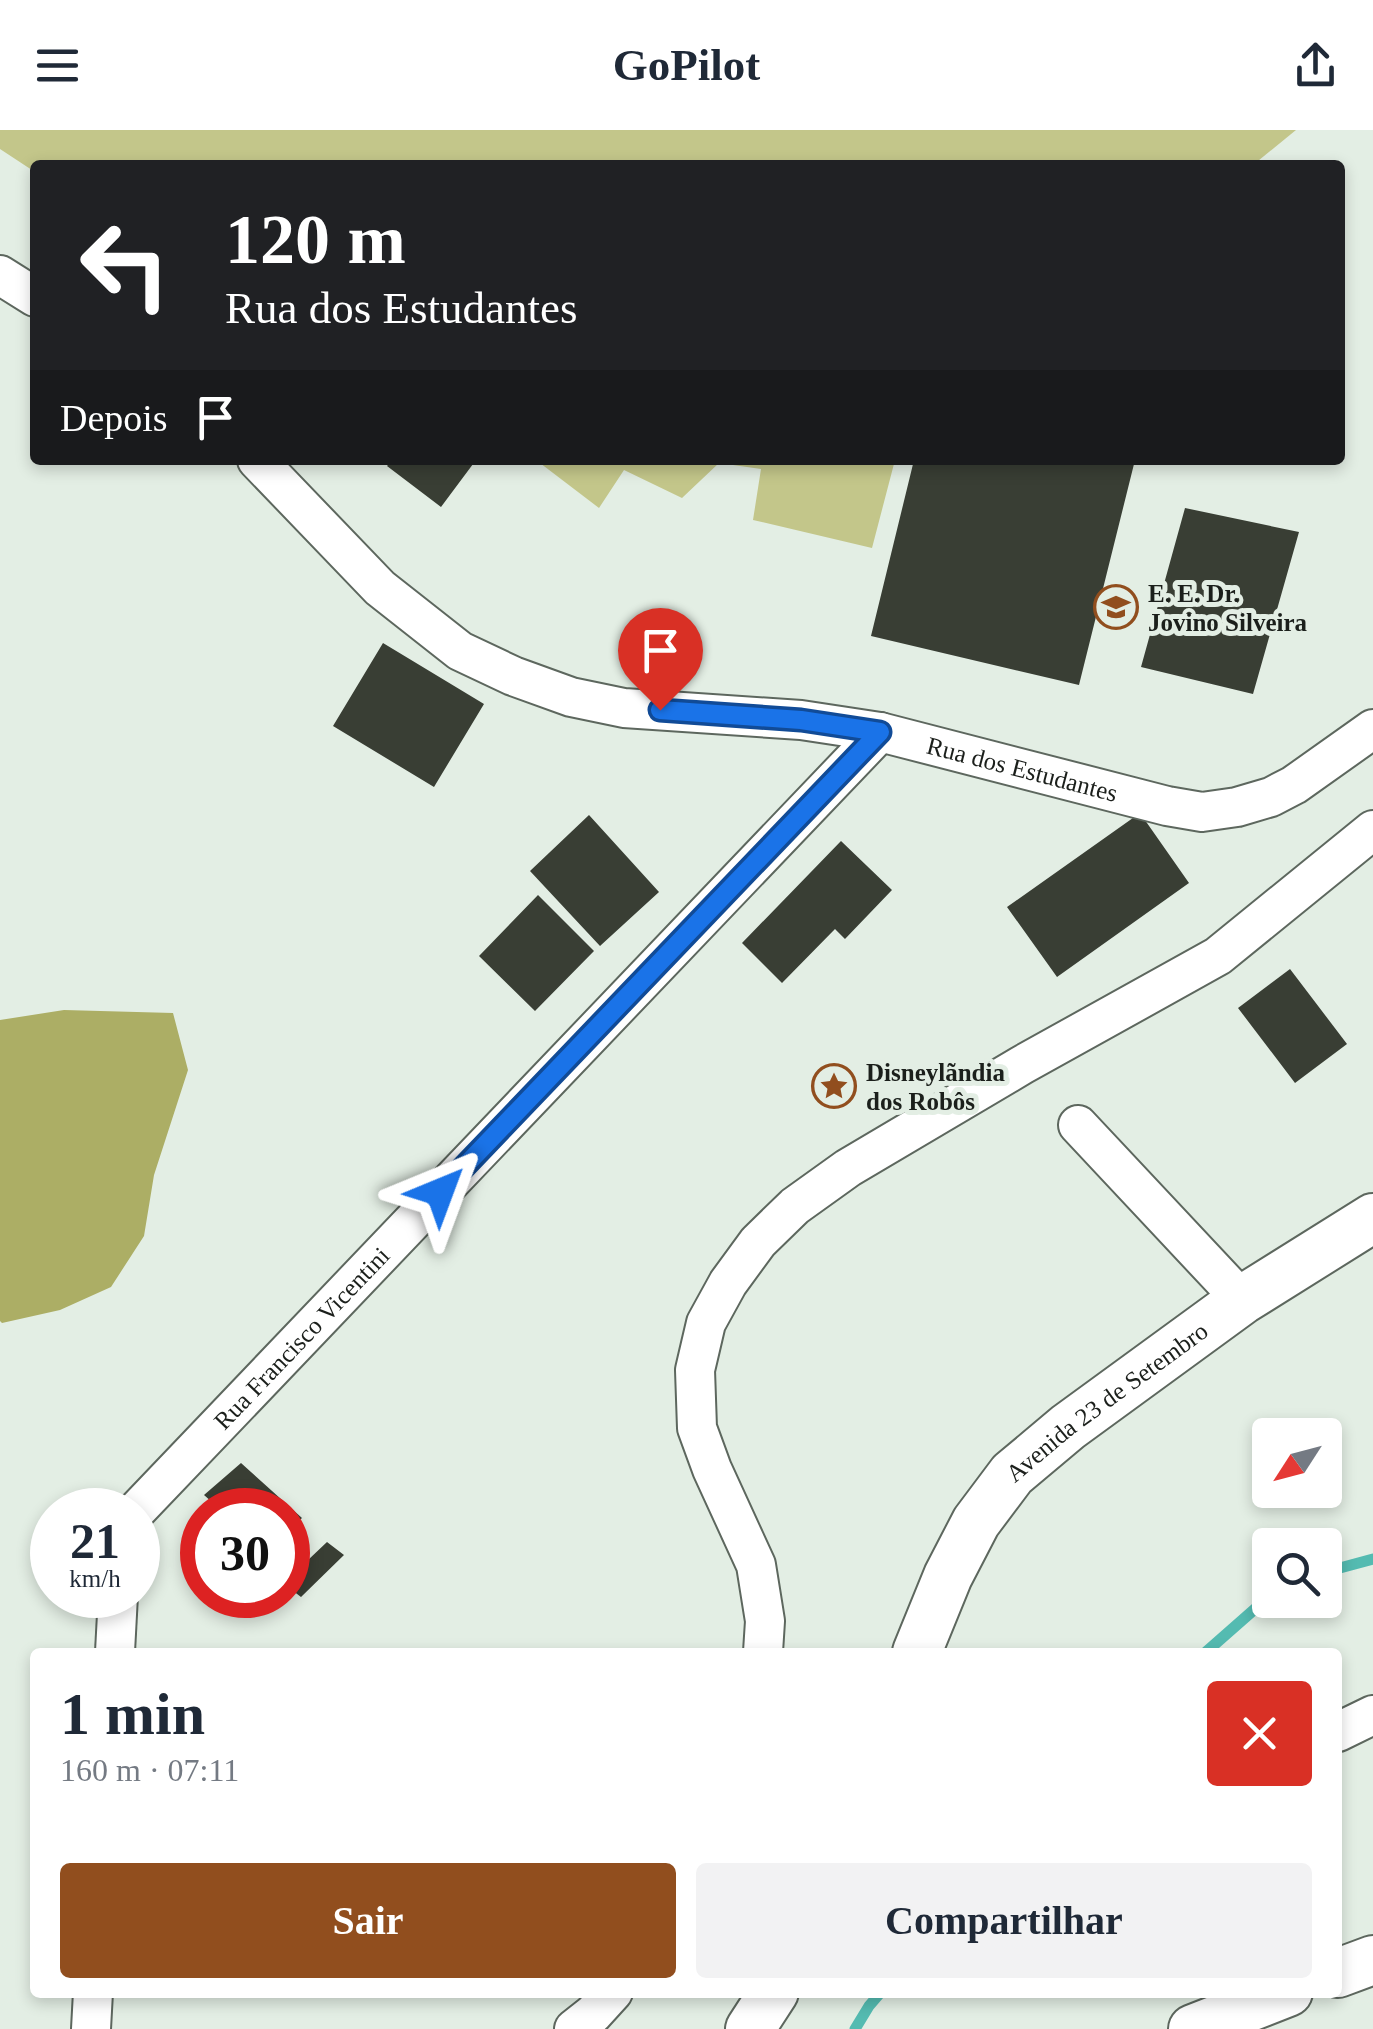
<!DOCTYPE html>
<html lang="pt">
<head>
<meta charset="utf-8">
<style>
	:root { --surface:#fff; --page:#f2f2f3; --text:#1f2937; --muted:#747a83; --accent:#914e1e }
	body { margin:0; font-family:"Times New Roman",serif; background:var(--page); color:var(--text); height:100vh; display:flex; flex-direction:column; font-size:38px; white-space:nowrap }
	* { box-sizing:border-box; margin:0 }
	p { font-size:32px; color:var(--muted) }
	.icon { flex:none; width:55px; height:55px; fill:none; stroke:currentColor; stroke-width:2; stroke-linecap:round; stroke-linejoin:round }
	.map { position:relative; flex:1; overflow:hidden }
	.side { position:absolute; left:30px; top:1518px; width:1312px; height:350px; display:flex; flex-direction:column; background:var(--surface); border-radius:10px; box-shadow:0 5px 15px #0003 }
	.side>* { flex:none }
	.banner { position:absolute; left:30px; top:30px; width:1315px; height:305px; border-radius:10px; box-shadow:0 5px 15px #0003; background:#202124; color:#fff; overflow:hidden }
	.needle { width:65px; rotate:234deg }
	.controls { position:absolute; left:1252px; top:1288px; display:grid; gap:20px }
	.controls a { display:grid; place-items:center; width:90px; height:90px; border-radius:10px; background:var(--surface); box-shadow:0 5px 15px #0003; font-size:50px }
	.speed { position:absolute; left:30px; top:1358px; display:flex; gap:20px; font-size:50px; font-weight:700; text-align:center }
	.speed>* { display:grid; place-content:center; width:130px; height:130px; border-radius:50%; background:var(--surface); box-shadow:0 5px 15px #0003; line-height:1 }
	.speed small { font-size:25px; font-weight:400 }
	.speed .limit { border:15px solid #d22; background:#fff; color:#111 }
	.pin { position:absolute; display:grid; place-items:center; width:85px; height:85px; color:#fff; margin:-102px -42px; border-radius:50% 50% 50% 0; rotate:-45deg; box-shadow:0 0 10px #0007 }
	.pin .icon { rotate:45deg }
	.me { position:absolute; width:110px; margin:-55px; rotate:44deg; stroke-linejoin:round; filter:drop-shadow(0 0 8px #0008) }
	.turn { display:flex; align-items:center; gap:35px; height:210px; padding:0 30px; font-size:45px }
	.turn .icon { width:130px; height:130px; stroke-width:2.5 }
	.turn b { display:block; font-size:70px; line-height:85px }
	.then { display:flex; align-items:center; height:95px; padding:0 30px; background:#0003; gap:20px; font-size:38px }
	.round { display:grid; place-items:center; flex:none; width:105px; height:105px; border-radius:10px; background:var(--page) }
	.headline { display:flex; align-items:center; justify-content:space-between; height:170px; padding:0 30px }
	h1 { font-size:60px; font-weight:700; line-height:75px }
	.primary-button { display:flex; gap:20px; margin-top:auto; padding:20px 30px }
	.primary-button a { flex:1; height:115px; border-radius:10px; background:var(--accent); color:#fff; font-size:40px; font-weight:700; line-height:115px; text-align:center }
	.primary-button a+a { background:var(--page); color:var(--text) }
	header { display:flex; justify-content:space-between; align-items:center; height:130px; padding:0 30px; background:var(--surface); font-size:45px; font-weight:700 }
	.map>svg:first-child { display:block }
	.green { fill:#c3c68a }
	.forest { fill:#acae65 }
	.lines { fill:none; stroke-linecap:round; stroke-linejoin:round }
	.stream { stroke:#54bbb1; stroke-width:11 }
	.building { fill:#393e34 }
	.minor-casing { stroke:#5d675e; stroke-width:42 }
	.tertiary-casing { stroke:#5d675e; stroke-width:52 }
	.minor { stroke:#fff; stroke-width:38 }
	.tertiary { stroke:#fff; stroke-width:48 }
	.route-casing { stroke:#114b97; stroke-width:25 }
	.route { stroke:#1a73e8; stroke-width:18 }
	.labels { text-anchor:middle; dominant-baseline:central; stroke-width:10; stroke-linejoin:round; paint-order:stroke }
	.poi-label { font-size:25px; font-weight:bold; fill:#1b1f1b; stroke:#e3eee4; text-anchor:start }
	.street-label { font-size:25px; fill:#1b1f1b; stroke:#e3eee4 }
</style>
</head>
<body>
<header><svg class="icon" aria-label="menu" viewBox="0 0 24 24"><path d="M4 6h16M4 12h16M4 18h16"/></svg>GoPilot<svg class="icon" aria-label="share" viewBox="0 0 24 24"><path d="M12 15V3M7 8l5-5 5 5M5 13v7h14v-7"/></svg></header>
<div class="map">
<svg width="1373" height="1899" viewBox="0 0 1373 1899">
	<rect width="100%" height="100%" fill="#e3eee4"/>
	<path class="green" d="M0,0h1296l-43,35h-1218v7l-35,-23z
		M536,330h359l-23,88 -119,-28 8,-51 -42,-6 -37,35 -58,-28 -25,38z"/>
	<path class="forest" d="M64,880l109,3 15,57 -34,105 -10,61 -33,51 -51,23 -58,13 -2,-2v-301z"/>
	<g class="lines">
		<path class="stream" d="M1325,1442l48,-13
			M1206,1522l50,-44 14,-8
			M855,1899l14,-23 12,-14"/>
	</g>
	<path class="building" d="M392,330h84l-35,47 -54,-41z
		M914,330h221l-56,225 -208,-49z
		M1185,378l114,24 -46,162 -112,-27z
		M383,513l101,61 -50,83 -101,-61z
		M1140,683l49,70 -132,94 -50,-70z
		M589,685l70,77 -59,54 -70,-75z
		M841,711l51,49 -47,49 -10,-10 -53,54 -40,-40z
		M538,765l56,56 -59,60 -56,-55z
		M1290,839l57,75 -52,39 -57,-75z
		M241,1333l61,55 -14,13v-21h-67l-17,-15z
		M327,1412l17,13 -43,42 -13,-10v-8z"/>
	<g class="lines">
		<g class="minor-casing">
			<g id="minor">
				<path d="M0,145l35,22"/>
				<path id="s1" d="M257,330l123,128 80,63 53,25 58,21 53,11 177,12 79,12 287,74 35,6 35,-5 34,-10 23,-12 79,-56"/>
				<path d="M1078,995l164,175"/>
				<path id="s2" d="M137,1380l743,-778"/>
				<path d="M115,1522l3,-57"/>
				<path d="M763,1522l2,-31 -9,-56 -44,-96 -15,-41 -2,-58 11,-47 22,-40 30,-41 37,-36 53,-38 174,-103 196,-109 155,-126"/>
				<path d="M1338,1602l35,-17"/>
				<path d="M91,1899l2,-37"/>
				<path d="M574,1899l19,-15 20,-22"/>
			</g>
		</g>
		<g class="tertiary-casing">
			<g id="tertiary">
				<path id="s3" d="M917,1522l31,-76 28,-54 36,-48 56,-47 174,-127 131,-82"/>
				<path d="M1338,1843l35,-13"/>
				<path d="M750,1899l24,-37"/>
				<path d="M1193,1899l95,-37"/>
			</g>
		</g>
		<use href="#minor" class="minor"/>
		<use href="#tertiary" class="tertiary"/>
	</g>
	<g class="lines">
		<g class="route-casing">
			<path id="route" d="M440,1062l440,-460 -79,-12 -141,-10"/>
		</g>
		<use href="#route" class="route"/>
	</g>
	<defs>
		<g id="school-ring" transform="scale(2.25)"><circle r="9.5" fill="#e3eee4" stroke="#914e1e" stroke-width="1.5"/><path d="M0-5L7-2L0 1L-7-2ZM-4 1L0 2.5L4 1V4Q0 6-4 4Z" fill="#914e1e"/></g>
		<g id="sight-ring" transform="scale(2.25)"><circle r="9.5" fill="#e3eee4" stroke="#914e1e" stroke-width="1.5"/><path d="M0-6L1.8-2.2L6-1.7L2.9 1.2L3.7 5.4L0 3.3L-3.7 5.4L-2.9 1.2L-6-1.7L-1.8-2.2Z" fill="#914e1e"/></g>
	</defs>
	<g fill-rule="evenodd">
		<use href="#school-ring" x="1116" y="477"/>
		<use href="#sight-ring" x="834" y="956"/>
	</g>
	<g class="labels">
		<g class="poi-label">
			<text x="1148" y="463">E. E. Dr.<tspan x="1148" dy="29">Jovino Silveira</tspan></text>
			<text x="866" y="942">Disneylãndia<tspan x="866" dy="29">dos Robôs</tspan></text>
		</g>
		<g class="street-label">
			<text stroke="none"><textPath href="#s1" startOffset="858">Rua dos Estudantes</textPath></text>
			<text stroke="none"><textPath href="#s2" startOffset="238">Rua Francisco Vicentini</textPath></text>
			<text stroke="none"><textPath href="#s3" startOffset="322">Avenida 23 de Setembro</textPath></text>
		</g>
	</g>
</svg>
<div class="controls">
<a><svg class="needle" viewBox="-14 -14 28 28"><path d="M0-13l5 13h-10z" fill="#e53935"/><path d="M0 13l5-13h-10z" fill="#747a83"/></svg></a>
<a><svg class="icon" aria-label="search" viewBox="0 0 24 24"><circle cx="10" cy="10" r="6"/><path d="M15 15l6 6"/></svg></a>
</div>
<div class="speed"><div>21<small>km/h</small></div><div class="limit">30</div></div>
<div class="pin" style="left:660px;top:580px;background:#d93025"><svg class="icon" aria-label="arrive" viewBox="0 0 24 24"><path d="M6 21V4h12l-3 4 3 4H6"/></svg></div>
<svg class="me" style="left:440px;top:1062px" viewBox="-20 -20 40 40"><path d="M0-17L14 15 0 8-14 15z" fill="#1a73e8" stroke="#fff" stroke-width="4"/></svg>
<div class="banner">
<div class="turn"><svg class="icon" aria-label="left" viewBox="0 0 24 24"><path d="M17 20v-9H6M10 6l-5 5 5 5"/></svg><div><b>120 m</b>Rua dos Estudantes</div></div>
<div class="then">Depois<svg class="icon" aria-label="arrive" viewBox="0 0 24 24"><path d="M6 21V4h12l-3 4 3 4H6"/></svg></div>
</div>
<section class="side">
<div class="headline"><div><h1>1 min</h1><p>160 m · 07:11</p></div><a class="round" style="background:#d93025;color:#fff"><svg class="icon" aria-label="close" viewBox="0 0 24 24"><path d="M6 6l12 12M18 6L6 18"/></svg></a></div>
<div class="primary-button"><a>Sair</a><a>Compartilhar</a></div>
</section>
</div>
</body>
</html>
